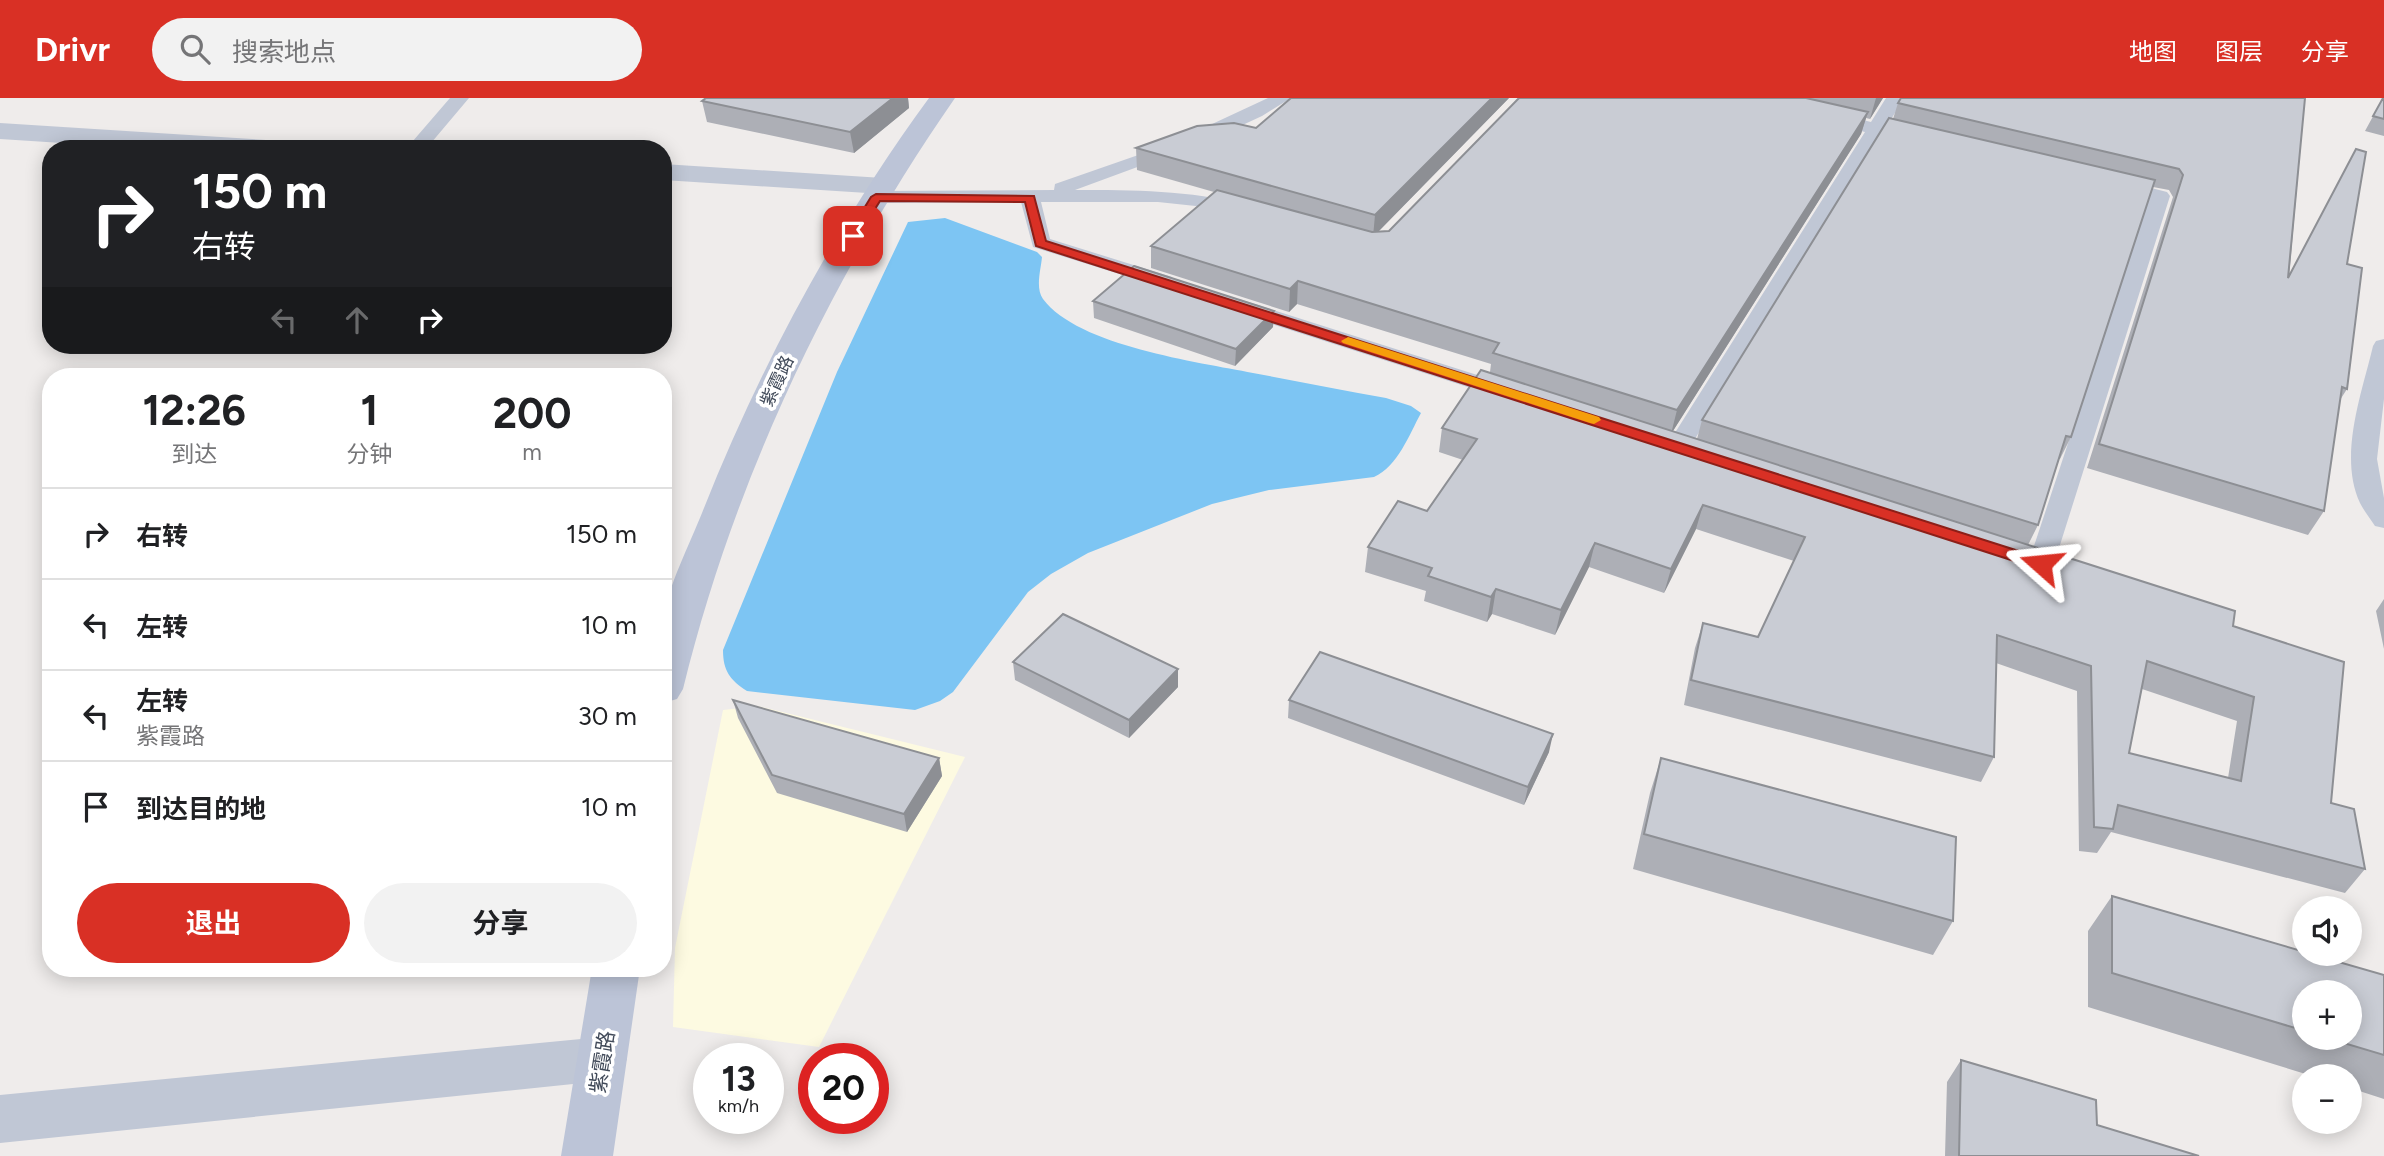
<!DOCTYPE html>
<html lang="zh">
<head>
<meta charset="utf-8">
<style>
	:root { --surface:#fff; --page:#f2f2f2; --text:#202124; --muted:#757577; --line:#e0e0e0; --accent:#d93025 }
	body { margin:0; font-family:Figtree,"Noto Sans SC",sans-serif; background:var(--page); color:var(--text); height:100vh; display:flex; flex-direction:column; font-size:26px; white-space:nowrap }
	* { box-sizing:border-box; margin:0 }
	p { font-size:23px; color:var(--muted) }
	.icon { flex:none; width:38px; height:38px; fill:none; stroke:currentColor; stroke-width:2; stroke-linecap:round; stroke-linejoin:round }
	.map { position:relative; flex:1; overflow:hidden }
	.side { position:absolute; left:42px; top:270px; width:630px; height:609px; display:flex; flex-direction:column; background:var(--surface); border-radius:28px; box-shadow:0 4px 18px #0003 }
	.side>* { flex:none }
	.hud { position:absolute; left:42px; top:42px; width:630px; height:214px; border-radius:28px; box-shadow:0 4px 18px #0003; background:#202124; color:#fff; overflow:hidden }
	.buttons { position:absolute; left:2292px; top:798px; display:grid; gap:14px }
	.buttons a { display:grid; place-items:center; width:70px; height:70px; border-radius:50%; background:var(--surface); box-shadow:0 4px 18px #0003; font-size:35px }
	.speed { position:absolute; left:693px; top:945px; display:flex; gap:14px; font-size:35px; font-weight:700; text-align:center }
	.speed>* { display:grid; place-content:center; width:91px; height:91px; border-radius:50%; background:var(--surface); box-shadow:0 4px 18px #0003; line-height:1 }
	.speed small { font-size:18px; font-weight:400 }
	.speed .limit { border:10px solid #d22; background:#fff; color:#111 }
	.pin { position:absolute; display:grid; place-items:center; width:60px; height:60px; color:#fff; margin:-30px; border-radius:14px; box-shadow:0 4px 10px #0006 }
	.me { position:absolute; width:77px; margin:-38px; rotate:288deg; stroke-linejoin:round; filter:drop-shadow(0 0 5px #0008) }
	.turn { display:flex; align-items:center; gap:24px; height:147px; padding:0 35px; font-size:32px }
	.turn .icon { width:91px; height:91px; stroke-width:2.5 }
	.turn b { display:block; font-size:49px; line-height:60px }
	.lanes { display:flex; align-items:center; height:66px; padding:0 35px; background:#0003; justify-content:center; gap:35px; direction:ltr }
	.lanes .off { opacity:.35 }
	.eta { display:flex; justify-content:space-evenly; align-items:center; height:119px; text-align:center }
	.eta b { font-size:42px; font-weight:700; line-height:49px }
	.button { display:flex; gap:14px; margin-top:auto; padding:14px 35px }
	.button a { flex:1; height:80px; border-radius:42px; background:var(--accent); color:#fff; font-size:28px; font-weight:700; line-height:80px; text-align:center }
	.button a+a { background:var(--page); color:var(--text) }
	ul { padding:0; list-style:none }
	li { display:flex; align-items:center; gap:21px; height:91px; padding:0 35px; border-top:2px solid var(--line) }
	li div { flex:1 }
	li b { display:block; font-size:26px }
	li em { font-style:normal }
	header { display:flex; align-items:center; gap:42px; box-sizing:border-box; height:98px; padding:0 35px; background:var(--accent); color:#fff }
	header strong { font-size:33px }
	nav { display:flex; gap:38px; margin-inline-start:auto; font-size:24px }
	.search { width:490px; height:63px; background:var(--page); display:flex; align-items:center; gap:18px; box-sizing:border-box; padding:0 24px; border-radius:38px; color:var(--muted); font-size:26px }
	.map>svg:first-child { display:block }
	.commercial { fill:#fdfae1 }
	.water { fill:#7dc5f3 }
	.lines { fill:none; stroke-linecap:round; stroke-linejoin:round }
	.lane { fill:#c0c7d5; fill-rule:evenodd }
	.street { fill:#c0c7d5; fill-rule:evenodd }
	.secondary { fill:#bcc4d7; fill-rule:evenodd }
	.wall { fill:#adafb6; fill-rule:evenodd }
	.shaded-wall { fill:#8d8f94 }
	.building { fill:#c9ccd4; stroke:#8d8f94; stroke-width:2; fill-rule:evenodd }
	.route { fill:#d93025; stroke:#8d1f18; stroke-width:2 }
	.slow { fill:#f59e0b }
	.labels { text-anchor:middle; dominant-baseline:central; stroke-width:7; stroke-linejoin:round; paint-order:stroke }
	.street-label { font-size:18px; fill:#424b5a; stroke:#fff }
	.near-street-label { font-size:21px; fill:#424b5a; stroke:#fff }
</style>
</head>
<body>
<header>
<strong>Drivr</strong>
<div class="search"><svg class="icon" aria-label="search" viewBox="0 0 24 24"><circle cx="10" cy="10" r="6"/><path d="M15 15l6 6"/></svg>搜索地点</div>
<nav><a>地图</a><a>图层</a><a>分享</a></nav>
</header>
<div class="map">
<svg width="2384" height="1058" viewBox="0 0 2384 1058">
	<rect width="100%" height="100%" fill="#efeceb"/>
	<path class="commercial" d="M758,608l207,51 -146,290 -146,-20 2,-79 48,-238z"/>
	<path class="water" d="M945,120l92,34 5,5c-1,12 -7,31 1,42 35,47 155,63 210,74 44,8 88,17 133,25l25,8 10,7c-12,22 -23,53 -47,64l-105,13 -57,14 -124,49 -37,21 -23,18 -75,100 -13,9 -25,9 -168,-19c-17,-11 -24,-20 -24,-41l114,-278 71,-150z"/>
	<g class="lines">
		<path class="lane" d="M450,0h19l-43,51h-20z
			M1268,0h23l-29,18 -54,25 -133,49c59,0 114,0 171,15l3,4 -3,4 -7,2 -34,-8 -47,-5h-117l9,37 122,38 3,5 -3,5 -8,1 -131,-41 -12,-45 -145,1 -7,-2 -3,-4 3,-4 7,-2 178,-1 1,-6 112,-39z
			M1886,0h18l-17,28 36,8 2,4 -9,6 -35,-9 -191,312 -3,5 -9,3 -9,-3 -3,-5 199,-315 -45,-11 -2,-4 9,-6 44,11z
			M2116,81l51,13 3,4 -116,368 -4,6 -9,3 -31,-10 -4,-6 4,-6 9,-3 13,4 117,-353 -40,-10 -3,-4 3,-4z
			M1239,201l279,89 4,5 -4,5h-16l-271,-87 -3,-5 3,-5z
			M2384,241v60l-7,60 7,39v30l-9,-2c-5,-8 -11,-15 -15,-23 -22,-47 2,-110 13,-157l3,-5z"/>
		<path class="street" d="M0,25l282,18 9,2 4,6h-140l-155,-10z
			M663,66l220,14 10,2 4,6 -4,6 -10,2 -220,-14z
			M602,939l18,6 7,16 -7,16 -18,6 -602,62v-48z"/>
		<path class="secondary" d="M929,0h26c-124,179 -220,379 -272,591l-6,10 -14,4c0,-27 -4,-58 0,-85 5,-31 27,-75 39,-105 58,-147 134,-288 227,-415z
			M592,870h48l-27,188h-52z"/>
	</g>
	<path class="wall" d="M706,0h202l1,10 -55,45 -147,-31 -5,-21z
		M1509,0l-131,134 11,-1 130,-133h364l-13,21 -4,-1 -5,16 -188,297 24,8 5,-19 191,-301 5,-16 407,-5 -16,179 67,-128 -9,115v125l-7,11 -16,111 -16,24 -221,-67 86,-271 -4,-7 -16,-3 -82,250 -11,22h-1l-21,66 -10,20 205,81 98,177 34,66 -20,24 -234,-61 -14,21 -18,-2 -2,-160 -81,-28 -2,94 -13,25 -297,-77 11,-57 8,-25 55,14 36,-76 -98,-32 -32,64 -75,-26 -34,68 -63,-21 -5,8 -63,-21 2,-10 -61,-19 3,-25 59,-36 36,-51 -24,-8 3,-24 48,-56 1,-8 -194,-60 -8,8 -138,-44v-22l63,-54 -77,-22 -1,-22 120,-20zM2142,591l95,32 -9,57 -99,-25z
		M2383,0h1v38l-19,-5z
		M1093,203l180,26 -38,39 -141,-48z
		M2384,501v50l-8,-38z
		M1013,564l165,7v18l-49,51 -114,-58z
		M733,602l206,58 3,18 -35,56 -130,-39 -39,-75z
		M1289,602l260,52 -25,53 -236,-87z
		M1661,660l292,163 -20,34 -300,-86 17,-76z
		M2112,798l272,79v124l-34,-11v-12h-38l-224,-69v-76zM2305,894l45,46h-45z
		M1961,962l136,65 102,31h-254l2,-74z"/>
	<path class="shaded-wall" d="M893,0h15l1,10 -55,45 -4,-21z
		M1492,0h17l-136,139 2,-22z
		M1876,0h7l-13,21z
		M1868,14l-7,22 -190,300 6,-24z
		M1298,183l-1,23 -8,8 1,-23z
		M1274,213l-1,16 -38,39 1,-17z
		M1703,407l-7,24 -32,64 7,-24z
		M1595,445l-6,24 -34,68 6,-25z
		M1496,491l-4,25 -5,8 4,-25z
		M1178,571v18l-49,51v-18z
		M1553,636l-4,18 -25,53 4,-18z
		M939,660l3,18 -35,56 -3,-18z"/>
	<path class="building" d="M706,0h187l-43,34 -148,-31z
		M1291,0h201l-117,117 -239,-67 61,-22 37,-3 22,5z
		M1519,0h287l62,14 -191,298 -184,-57 6,-10 -201,-62 -8,8 -139,-43 66,-56 155,42 17,-1z
		M1901,0h404l-17,180 68,-129 10,3 -19,112 15,4 -15,121 -5,-2 -18,124 -225,-67 84,-269 -4,-6 -281,-66z
		M2383,0h1v21l-11,-3z
		M1889,20l266,62 -84,257 -5,-1 -28,89 -336,-105z
		M1134,168l140,45 -38,38 -143,-48z
		M1481,272l754,241 -2,15 111,36 -13,141 23,6 11,60 -247,-64 -5,24 -19,-2 -3,-161 -94,-31 -3,122 -303,-77 12,-57 55,14 47,-100 -102,-32 -32,64 -76,-26 -34,67 -65,-21 -5,8 -63,-21 4,-8 -64,-21 30,-46 29,10 50,-72 -35,-11zM2147,563l107,36 -13,84 -112,-28z
		M1063,516l115,55 -49,51 -116,-58z
		M1320,554l233,82 -25,53 -239,-87z
		M733,602l206,58 -35,56 -132,-39z
		M1661,660l295,79 -3,84 -309,-87z
		M2112,798l193,56v2h6l73,21v80l-57,-17h23v-46h-45v39l-193,-58z
		M1961,962l135,40 1,25 102,31h-240z"/>
	<path class="route" d="M876,96l158,2 12,45 1001,319 2,4 -2,4h-11l-1000,-322 -11,-44 -145,-1 -23,37h-8l-2,-2 24,-39z"/>
	<path class="slow" d="M1348,239l251,80 2,3 -7,4 -4,-1 -247,-80 -2,-2z"/>
	<g class="labels">
		<g class="street-label">
			<text transform="translate(777 283) rotate(-65)">紫霞路</text>
		</g>
		<g class="near-street-label">
			<text transform="translate(602 964) rotate(-81)">紫霞路</text>
		</g>
	</g>
</svg>
<div class="buttons">
<a><svg class="icon" aria-label="sound" viewBox="0 0 24 24"><path d="M4 9h4l5-4v14l-5-4H4zM17 9q2 3 0 6"/></svg></a>
<a>+</a>
<a>−</a>
</div>
<div class="speed"><div>13<small>km/h</small></div><div class="limit">20</div></div>
<div class="pin" style="left:853px;top:138px;background:#d93025"><svg class="icon" aria-label="arrive" viewBox="0 0 24 24"><path d="M6 21V4h12l-3 4 3 4H6"/></svg></div>
<svg class="me" style="left:2041px;top:466px" viewBox="-20 -20 40 40"><path d="M0-17L14 15 0 8-14 15z" fill="#d93025" stroke="#fff" stroke-width="4"/></svg>
<div class="hud">
<div class="turn"><svg class="icon" aria-label="right" viewBox="0 0 24 24"><path d="M7 20v-9h11M14 6l5 5-5 5"/></svg><div><b>150 m</b>右转</div></div>
<div class="lanes"><svg class="icon off" aria-label="left" viewBox="0 0 24 24"><path d="M17 20v-9H6M10 6l-5 5 5 5"/></svg><svg class="icon off" aria-label="ahead" viewBox="0 0 24 24"><path d="M12 20V5M6 11l6-6 6 6"/></svg><svg class="icon" aria-label="right" viewBox="0 0 24 24"><path d="M7 20v-9h11M14 6l5 5-5 5"/></svg></div>
</div>
<section class="side">
<div class="eta">
<div><b>12:26</b><p>到达</p></div>
<div><b>1</b><p>分钟</p></div>
<div><b>200</b><p>m</p></div>
</div>
<ul>
<li><svg class="icon" aria-label="right" viewBox="0 0 24 24"><path d="M7 20v-9h11M14 6l5 5-5 5"/></svg><div><b>右转</b></div><em>150 m</em></li>
<li><svg class="icon" aria-label="left" viewBox="0 0 24 24"><path d="M17 20v-9H6M10 6l-5 5 5 5"/></svg><div><b>左转</b></div><em>10 m</em></li>
<li><svg class="icon" aria-label="left" viewBox="0 0 24 24"><path d="M17 20v-9H6M10 6l-5 5 5 5"/></svg><div><b>左转</b><p>紫霞路</p></div><em>30 m</em></li>
<li><svg class="icon" aria-label="arrive" viewBox="0 0 24 24"><path d="M6 21V4h12l-3 4 3 4H6"/></svg><div><b>到达目的地</b></div><em>10 m</em></li>
</ul>
<div class="button"><a>退出</a><a>分享</a></div>
</section>
</div>
</body>
</html>
